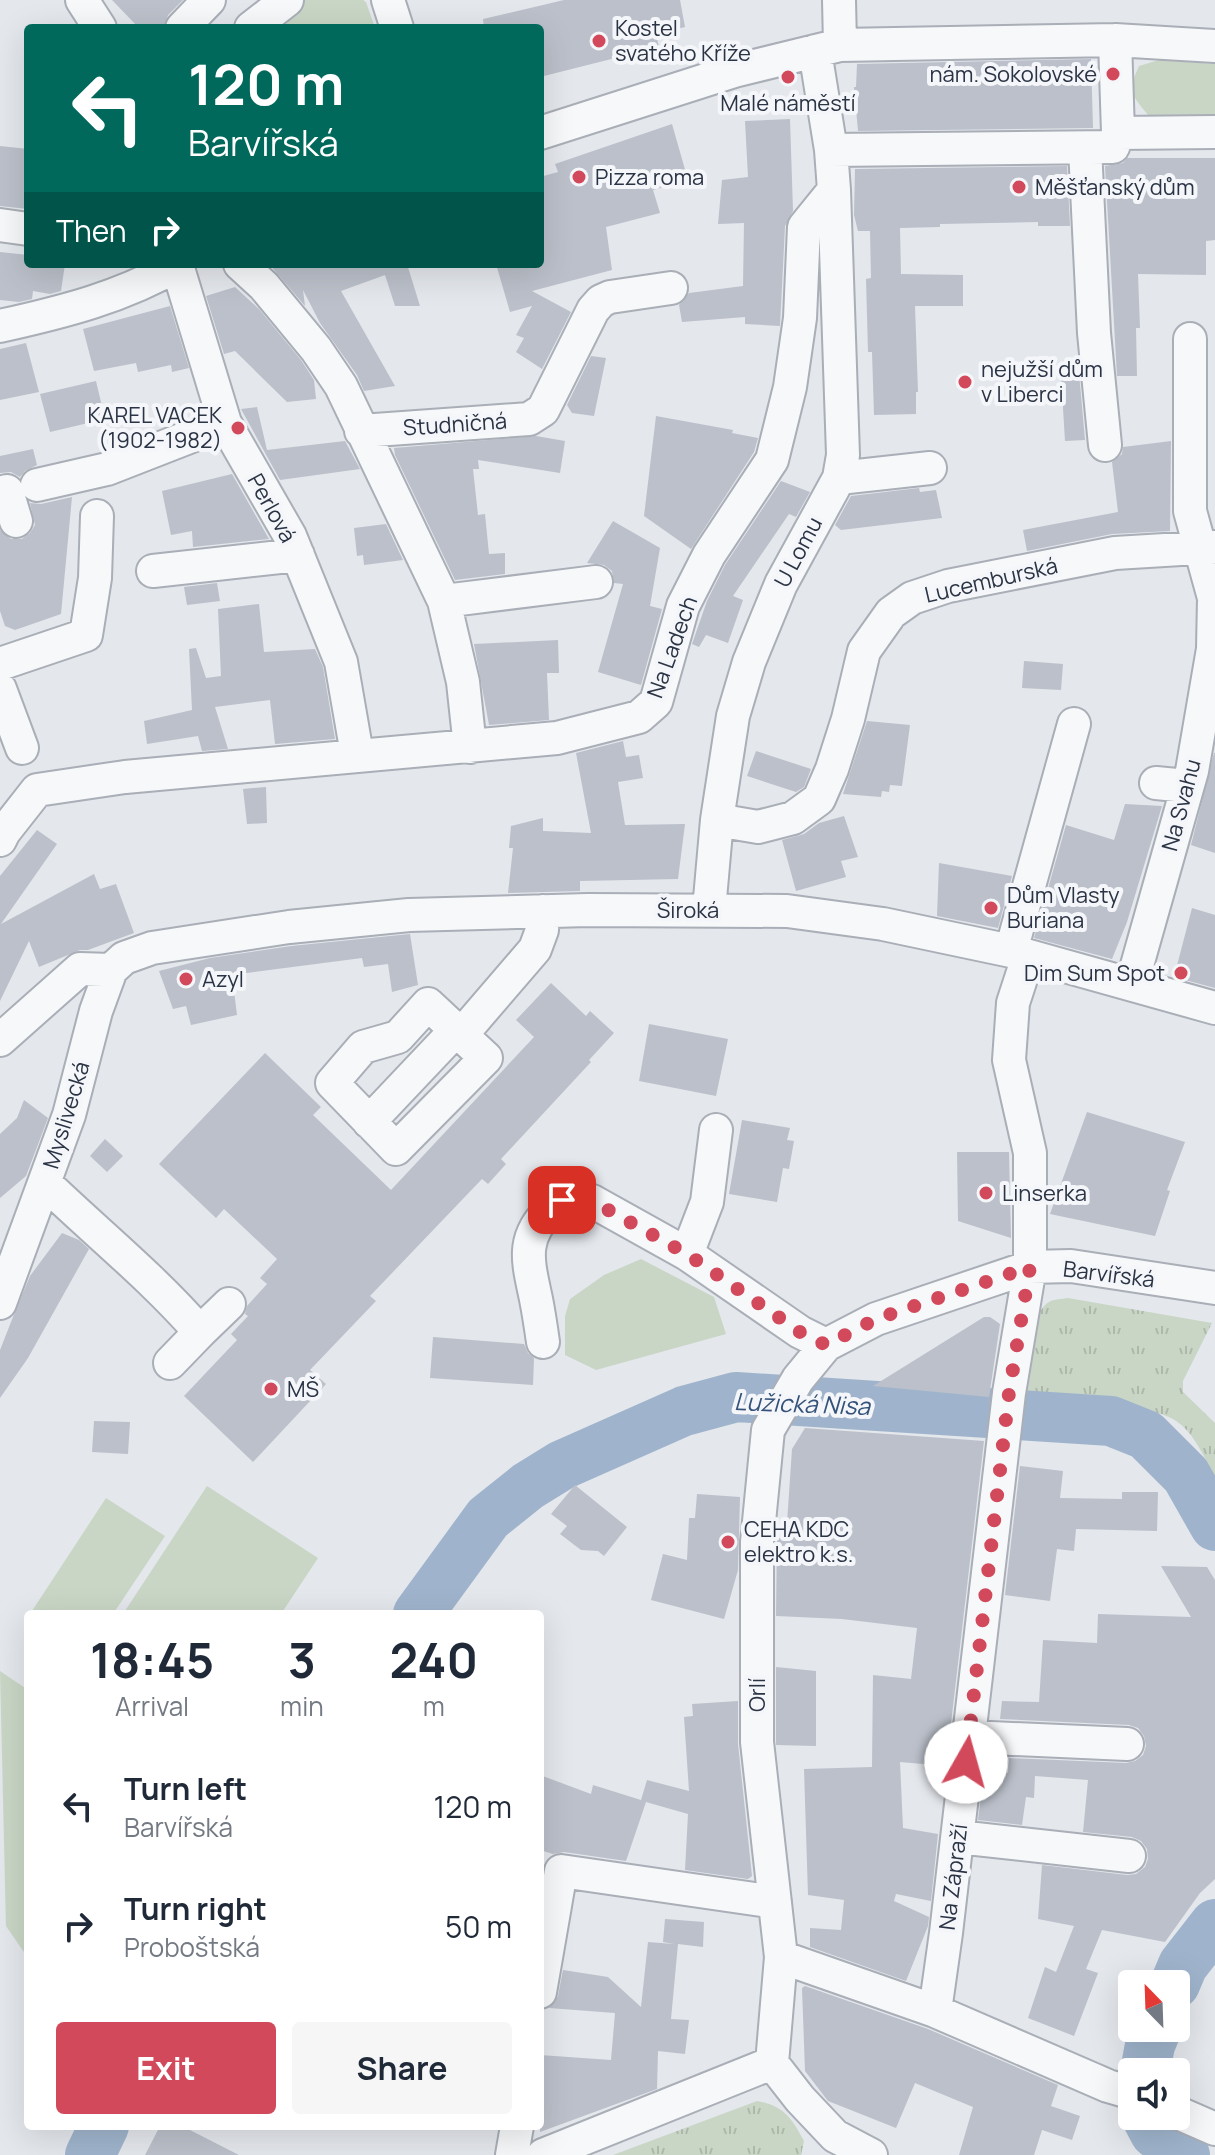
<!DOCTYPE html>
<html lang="en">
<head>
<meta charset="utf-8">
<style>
	:root { --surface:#fff; --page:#f6f6f7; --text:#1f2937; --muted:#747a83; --accent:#d1495b }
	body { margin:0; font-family:Manrope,sans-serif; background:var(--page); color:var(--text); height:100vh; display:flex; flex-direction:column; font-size:30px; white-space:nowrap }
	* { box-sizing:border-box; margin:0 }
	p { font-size:26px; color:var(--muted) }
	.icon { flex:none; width:44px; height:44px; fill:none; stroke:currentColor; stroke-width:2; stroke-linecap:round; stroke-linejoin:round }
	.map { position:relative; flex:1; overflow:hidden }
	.side { position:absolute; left:24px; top:1610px; width:520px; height:520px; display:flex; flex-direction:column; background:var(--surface); border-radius:8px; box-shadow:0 8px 32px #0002 }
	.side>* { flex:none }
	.hud { position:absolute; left:24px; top:24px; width:520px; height:244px; border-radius:8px; box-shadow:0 8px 32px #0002; background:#00695c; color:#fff; overflow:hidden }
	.needle { width:52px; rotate:337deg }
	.controls { position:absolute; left:1118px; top:1970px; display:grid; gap:16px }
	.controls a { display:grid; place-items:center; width:72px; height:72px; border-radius:8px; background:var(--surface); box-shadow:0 8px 32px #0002; font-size:40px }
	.pin { position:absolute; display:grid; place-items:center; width:68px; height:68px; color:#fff; margin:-34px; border-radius:16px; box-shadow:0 4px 12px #0006 }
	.me { position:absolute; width:88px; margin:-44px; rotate:7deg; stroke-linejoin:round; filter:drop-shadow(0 0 6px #0008) }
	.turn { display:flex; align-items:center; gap:28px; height:168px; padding:0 32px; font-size:36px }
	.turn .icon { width:104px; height:104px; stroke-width:2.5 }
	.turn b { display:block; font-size:56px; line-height:68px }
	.then { display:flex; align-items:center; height:76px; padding:0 32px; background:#0003; gap:16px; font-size:30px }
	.eta { display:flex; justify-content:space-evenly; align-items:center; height:136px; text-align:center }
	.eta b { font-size:48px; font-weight:700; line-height:56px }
	.action { display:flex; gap:16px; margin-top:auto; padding:16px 32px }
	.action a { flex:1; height:92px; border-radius:8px; background:var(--accent); color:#fff; font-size:32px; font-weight:700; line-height:92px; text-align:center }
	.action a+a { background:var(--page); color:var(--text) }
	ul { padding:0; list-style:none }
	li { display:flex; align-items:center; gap:24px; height:120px; padding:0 32px }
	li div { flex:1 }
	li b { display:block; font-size:30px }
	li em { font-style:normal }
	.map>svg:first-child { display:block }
	.grass { fill:url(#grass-tufts) }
	.green { fill:#c9d6c5 }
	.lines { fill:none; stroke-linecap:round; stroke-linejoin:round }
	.river { stroke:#9fb4cc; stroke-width:50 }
	.building { fill:#bbc0ca }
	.minor-casing { stroke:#a9aeb7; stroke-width:36 }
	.minor { stroke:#f7f8fa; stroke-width:32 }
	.route { stroke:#d1495b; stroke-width:14; stroke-dasharray:0 25.2 }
	.poi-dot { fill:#d1495b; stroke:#f4f6f9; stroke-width:3 }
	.labels { text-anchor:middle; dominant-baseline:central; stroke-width:8; stroke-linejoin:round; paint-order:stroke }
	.poi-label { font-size:22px; fill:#2b3445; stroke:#f4f6f9; text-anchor:start }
	.street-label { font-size:22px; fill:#2b3445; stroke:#f4f6f9 }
	.water-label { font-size:24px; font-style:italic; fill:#34527a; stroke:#f4f6f9 }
</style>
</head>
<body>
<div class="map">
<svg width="1215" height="2155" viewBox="0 0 1215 2155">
	<defs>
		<pattern id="grass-tufts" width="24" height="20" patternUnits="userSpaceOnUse" patternTransform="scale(2)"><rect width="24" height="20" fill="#c9d6c5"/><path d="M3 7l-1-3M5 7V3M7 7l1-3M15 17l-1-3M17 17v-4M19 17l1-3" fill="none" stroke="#adb8ab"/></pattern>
	</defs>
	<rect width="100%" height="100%" fill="#e4e7ec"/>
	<path class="grass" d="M1068,1298l144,25 -29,58v11l32,31v55c-11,-21 -22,-49 -44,-60 -24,-13 -113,-15 -144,-18 1,-23 0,-85 22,-98 5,-3 13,-3 19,-4z
		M757,2101c26,4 35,17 47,40l-3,14h-188z"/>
	<path class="green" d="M298,0h65l3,2 9,26h-111z
		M1159,60l56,4v52l-67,-1c-17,-21 -21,-23 -9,-49z
		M641,1259l73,38 12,37 -130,36 -31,-15v-39l5,-17 34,-24z
		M207,1486l111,72 -37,56h-158z
		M106,1498l59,38 -52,78h-76l-5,-3z
		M0,1671l28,19v268l-22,-32z"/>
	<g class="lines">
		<path class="river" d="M418,1614l70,-96 40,-32 34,-21 122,-54 52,-14 375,24 35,14 40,40 29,51
			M1175,1984l8,-19 32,-41
			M1145,2072l5,-27 7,-17
			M1146,2116l9,17 30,22
			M90,2155l14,-29"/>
	</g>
	<path class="building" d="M112,0h71l-15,15 -4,13h-25z
		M564,0h116l5,27 -29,7 3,13 -119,30v-49h-56l-1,-9z
		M1091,59l2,69 -235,3 -4,-44h2l1,-23z
		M790,119l3,92 -8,15 -5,100 -35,-2v-7l-63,5 -3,-17 10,-12 54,-7 1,-63 -26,1 4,-44 26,-3 -3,-56z
		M672,124l16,56 -35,10 7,23 -54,14 6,43 -80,21 39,21 -29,57 -26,-17 8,-14 -8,-3 16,-29 -22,6 -14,-48h44v-87l18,-5 -3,-8z
		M0,146l28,3v60l-28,-3z
		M1127,158h88v82l-9,1v34l-68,-1 2,54h-4l1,48h-20l-12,-210 18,-3z
		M1067,166l3,60h-32v-4l-98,2v3l-40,1 1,46 62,1v31h-48l3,86h-2v22l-42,1 -2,-63h-4l-2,-73 5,-1 -1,-47h-12l-4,-16 1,-46z
		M0,252l28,3v9h37l-4,27 -11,3 -17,-3 -1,8 -13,3 -19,-2z
		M269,264h138l13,42h-25l-10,-31 -44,16 54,95 -31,5 -7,-16 -37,-52 -17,-33 2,16z
		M235,287l24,22 42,51 13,20 2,19 -29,3 -52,-51 -11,3 -18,-58z
		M170,306l19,62 -17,4 -1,-7 -33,7 -2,-9 -42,8 -11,-42z
		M26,343l13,49 -39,8v-51z
		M591,356l15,2 -12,58 -22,-3 -5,-8z
		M1079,373l6,67 -20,1 -4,-66z
		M96,381l9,38 -55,13 -10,-38z
		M257,407l10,43 78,-9 15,28 -80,11 -39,-71z
		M656,416l77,14 -1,3 26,5 -4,14 -63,97 -47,-33z
		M536,436l29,5 -5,32 -82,-13 1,9h-6l5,46 7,-1 4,40 16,-1v21l-50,6 -60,-125 -1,-7z
		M1171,441l-1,90 -58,3 -85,17 -4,-21 95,-18 -6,-50 10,-8 1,-7z
		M33,449l4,16 -12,6 -5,6 -9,-5 -11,1v-17z
		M232,474l37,65 -76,8 -1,-16 -21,4 -9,-44z
		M781,481l29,11 -14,25 -7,-3 -56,82 10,4 -15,43 -22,-8 -7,12 -7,-3 15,-43 18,-36z
		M919,488l1,4 16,-2 6,28 -101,12 -6,-5 16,-29z
		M72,497l-11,117 -46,16 -10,-4 -5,-15v-81l11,9h11l8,-6 5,-8 -5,-22 11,1z
		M613,521l47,27 -10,58 12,3 -21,76 -43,-13 25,-88 -9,-1 -2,-12 -8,-6 -17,-2z
		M386,524l17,36 -39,5 -1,-10 -6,1 -3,-28z
		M217,583l3,18 -33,4 -3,-18z
		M259,604l5,48 51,-3 8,18 12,72 -60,5 -5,-44 -55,7 13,42 -26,2 -4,-15 -51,8 -3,-23 48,-11 -3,-61 7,-1 10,30 15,-2 -3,-67z
		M558,640l1,33h-12l2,47 -60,5 -15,-81z
		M1024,661l39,3 -2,26 -39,-2z
		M867,721l43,4 -8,61 -12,-1 -1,7 -7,-1 -1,6 -38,-3z
		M623,741l3,16 13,-2 4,23 -25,4 7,43 60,-1 -7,55 -98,2v10l-72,2 5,-45h-4l2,-22 32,-8v13l48,2 -15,-80z
		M756,751l55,18 -7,18 -8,5 -49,-16z
		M1214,753h1v100l-24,-8z
		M266,787l1,36 -20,1 -4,-35z
		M1125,804l37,2 -35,116 -15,37 -78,-21 32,-113 48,15z
		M844,816l14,41 -17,4 5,16 -50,14 -14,-51 22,-6 15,-11z
		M37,830l20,14 -56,80 93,-50 6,15 16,-5 18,49 -46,17h-8l-41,17 -10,-26 -29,60v-125z
		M939,863l73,13 -14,52 -61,-12z
		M1192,908l23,7v73l-41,-11z
		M410,934l8,51 -26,7 -4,-28 -24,3 -2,-9 -130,17 5,40 -46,10 -5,-19 -13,3 -14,-38 51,-13 81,-12z
		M551,983l35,33 4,-5 24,22 -25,27 2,2 -90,97 5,5 -18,20 -6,-5 -112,117 6,5 -66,69 16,14 -73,78 -69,-66 53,-56 -6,-6 17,-18 -3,-2 2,-8 20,-22 -7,-6 17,-19 -53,-50 -8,9 -57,-54 106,-111 56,54 -8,8 78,75 143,-153 -18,-17z
		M649,1024l79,15 -12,57 -77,-15z
		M24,1100l24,18 -22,58 -26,22v-64l17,-16z
		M1087,1112l98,30 -18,48 3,1 -15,45 -105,-22z
		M742,1120l48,8 -3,12 7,1 -5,28 -6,-1 -6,34 -48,-8z
		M105,1139l18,17 -16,16 -17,-16z
		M957,1152h52l2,86 -53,-17z
		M62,1233l17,7 10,9 -61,109 -28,40v-48l13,-33 17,-41z
		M984,1317h6l10,7 -11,73 -116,-11z
		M433,1337l91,7 4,9 6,5 -1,27 -103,-7z
		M94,1421l36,1 -2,32 -36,-2z
		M805,1428l179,13 -38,325 -46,-4 3,66 35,6 -7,67 -35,-7 -2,7 35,16 -1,9 -22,55 -96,-34v-19l31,2 3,-30 -36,-5 -4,-126 68,-2 1,-92 38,4 6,-51 -75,-9 -66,-3 1,-78h9l6,-89z
		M1020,1466l43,5 -3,27 62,1v-7h36l-1,39 -81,-2 -2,22 -17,-2 -7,52 -45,-6z
		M575,1485l52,42 -23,29 -6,-5 -17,-1 -21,-16 7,-8 -16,-12z
		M697,1494l43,3 -2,73 -14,49 -73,-19 12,-46 24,6 2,-42h6z
		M1161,1566l46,1 8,13v299l-15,14 -35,49 -63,-12 -16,39 12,4 -24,63 -46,-18 17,-51 11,5 18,-46 -36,-7 4,-54 85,10 9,-1 9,-7 3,-8 -1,-10 -6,-8 -9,-4 -49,-5 5,-52 -53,-4 -1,22 -8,-1 -4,28 -44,-5 6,-48 24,1 1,-15 117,5 9,-2 8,-6 3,-9 -2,-10 -6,-8 -9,-3 -129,-6 2,-18 37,1 4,-62 54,3 1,-29 93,3z
		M776,1667l40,4v75l-40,-1z
		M738,1701v43l14,132 -4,3 -63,-9 3,-56 -42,-12 -20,59 -62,-9 -11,2 -13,-4v-75l51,19 2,-9 48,15 6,-20 42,11 -5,-74 9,-1 -1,-12z
		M665,1919l39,3 -1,25 -25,-3 -7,75 18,1 -4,34 -27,-3 -1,38 -117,43v-77l71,5 4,-47 -66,-5 9,-12 5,-26 45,7 33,30 7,-65 26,2 -11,-2z
		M805,1986l123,43 130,56 -7,21 29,10 -8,24 -30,-10 -8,25h-75l14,-48 -58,-24 -19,45 -68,-27 -23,-30 -3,-83z
		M160,2126h22l57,29h-94z"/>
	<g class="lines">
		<g class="minor-casing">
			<path id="minor" d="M82,0l18,28
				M388,0l9,28
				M839,0l1,45
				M182,28l27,-28
				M251,28l36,-28
				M1115,40l3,93
				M540,133l194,-62 106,-26 275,-5 100,6
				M1085,148l9,185 11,112
				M831,150l282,-3 5,-14 97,-1
				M0,225l28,4
				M240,264l24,22 52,63 25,37 103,215 19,81 7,65
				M177,265l48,158 65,113 51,126 16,92
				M0,326c63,-14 123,-29 179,-62
				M361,431l168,-12 14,-9 50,-100 8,-9 9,-4 61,-9
				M839,478l91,-10
				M37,485l70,-16 118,-46
				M0,493l7,-2 9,30
				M153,571l145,-16
				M444,601l152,-19
				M0,664l86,-29 9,-57 2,-62
				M0,689l22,59
				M1156,783l31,3
				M717,820l41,7 35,-9 26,-19 13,-30 16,-50 16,-68 27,-38 21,-15 36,-12 167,-33 100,-6
				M0,840l4,-8 33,-42 88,-13 432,-39 82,-21 17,-15 27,-96 26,-51 63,-95 18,-73 10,-69 4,-91 30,-37
				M709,910l8,-90 16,-104 16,-54 32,-78 58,-106 4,-23 -9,-265 -3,-40 -16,-99
				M1011,951l63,-227
				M1132,983l60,-212 21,-122 1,-51 -24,-87v-172
				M428,1004l58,54 -90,91 -64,-66 31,-36 35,-10z
				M462,1034l73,-85 7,-19 1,-19
				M0,1040l80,-71 31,1
				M369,1122l88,-93
				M45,1183c52,50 107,94 155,149l-30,31
				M687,1254l20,-52 9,-72
				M0,1303l69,-188 27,-104 15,-41 13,-12 28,-10 137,-21 120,-12 179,-5 199,1 96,13 128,27 204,57
				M200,1332l29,-28
				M543,1342c-2,-14 -4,-28 -7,-43 -8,-38 -16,-61 16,-91 14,-12 22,-12 40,-7l95,53 113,78 26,13
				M969,1737l158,7
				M958,1837l171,19
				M781,1957l154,54 173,75 24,7
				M540,1992l21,-121 214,31
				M935,2011l11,-78 63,-540 21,-126v-114l-21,-93 4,-57 15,-46
				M772,2063l9,-106 -24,-215v-200l11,-112 30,-51 28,-34 50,-26 154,-52 41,-1 144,22
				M772,2063l28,36 35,37 36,19
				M1176,2112l39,17
				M512,2155l5,-29
				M543,2155l229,-92"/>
		</g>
		<use href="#minor" class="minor"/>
	</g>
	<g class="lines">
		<path class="route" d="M562,1200l13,-4 17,5 95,53 113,78 26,13 50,-26 154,-52 -21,126 -43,369"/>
	</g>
	<g class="poi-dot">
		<circle cx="599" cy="41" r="8"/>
		<circle cx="1113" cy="74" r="8"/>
		<circle cx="788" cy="77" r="8"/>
		<circle cx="579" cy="177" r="8"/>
		<circle cx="1019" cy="187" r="8"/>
		<circle cx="965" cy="382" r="8"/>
		<circle cx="238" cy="428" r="8"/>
		<circle cx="991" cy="908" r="8"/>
		<circle cx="1181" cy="973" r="8"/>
		<circle cx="186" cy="979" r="8"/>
		<circle cx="986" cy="1193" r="8"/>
		<circle cx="271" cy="1389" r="8"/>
		<circle cx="728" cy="1542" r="8"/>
	</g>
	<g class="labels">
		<g class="poi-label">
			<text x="615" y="28">Kostel<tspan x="615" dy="25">svatého Kříže</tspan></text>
			<text x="1097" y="74" text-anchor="end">nám. Sokolovské</text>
			<text x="788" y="103" text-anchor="middle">Malé náměstí</text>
			<text x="595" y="177">Pizza roma</text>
			<text x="1035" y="187">Měšťanský dům</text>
			<text x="981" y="369">nejužší dům<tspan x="981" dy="25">v Liberci</tspan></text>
			<text x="222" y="415" text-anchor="end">KAREL VACEK<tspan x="222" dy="25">(1902-1982)</tspan></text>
			<text x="1007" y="895">Dům Vlasty<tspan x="1007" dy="25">Buriana</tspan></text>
			<text x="1165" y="973" text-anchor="end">Dim Sum Spot</text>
			<text x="202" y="979">Azyl</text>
			<text x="1002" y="1193">Linserka</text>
			<text x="287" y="1389">MŠ</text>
			<text x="744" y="1529">CEHA KDC<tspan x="744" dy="25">elektro k.s.</tspan></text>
		</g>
		<g class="street-label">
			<text transform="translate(455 424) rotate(-4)">Studničná</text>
			<text transform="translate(272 508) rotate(61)">Perlová</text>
			<text transform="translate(798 552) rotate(-62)">U Lomu</text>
			<text transform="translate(991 580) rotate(-13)">Lucemburská</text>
			<text transform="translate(672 647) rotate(-70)">Na Ladech</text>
			<text transform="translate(1181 805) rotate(-75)">Na Svahu</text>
			<text x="688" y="910">Široká</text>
			<text transform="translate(66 1115) rotate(-73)">Myslivecká</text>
			<text transform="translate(1109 1274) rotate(7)">Barvířská</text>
			<text transform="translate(757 1695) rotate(-90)">Orlí</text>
			<text transform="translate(953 1877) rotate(-83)">Na Zápraží</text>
		</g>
		<g class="water-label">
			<text transform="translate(802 1403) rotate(2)">Lužická Nisa</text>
		</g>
	</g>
</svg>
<div class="controls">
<a><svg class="needle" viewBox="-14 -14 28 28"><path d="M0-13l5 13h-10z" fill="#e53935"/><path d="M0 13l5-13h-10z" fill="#747a83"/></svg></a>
<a><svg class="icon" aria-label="sound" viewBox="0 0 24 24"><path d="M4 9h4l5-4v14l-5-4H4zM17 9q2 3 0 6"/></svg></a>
</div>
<div class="pin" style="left:562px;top:1200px;background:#d93025"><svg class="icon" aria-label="arrive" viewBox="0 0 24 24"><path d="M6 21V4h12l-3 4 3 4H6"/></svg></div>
<svg class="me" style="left:966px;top:1762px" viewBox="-20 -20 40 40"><circle r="19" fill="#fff"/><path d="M0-13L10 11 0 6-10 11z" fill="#d1495b"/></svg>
<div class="hud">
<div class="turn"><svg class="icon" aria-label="left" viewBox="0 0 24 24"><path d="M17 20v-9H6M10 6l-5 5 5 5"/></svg><div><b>120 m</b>Barvířská</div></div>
<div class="then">Then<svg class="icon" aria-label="right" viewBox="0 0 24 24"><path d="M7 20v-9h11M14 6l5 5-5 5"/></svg></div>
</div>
<section class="side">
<div class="eta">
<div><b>18:45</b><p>Arrival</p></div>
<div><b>3</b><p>min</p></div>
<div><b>240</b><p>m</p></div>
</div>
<ul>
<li><svg class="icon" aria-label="left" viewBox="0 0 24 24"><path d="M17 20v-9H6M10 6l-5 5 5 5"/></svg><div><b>Turn left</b><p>Barvířská</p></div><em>120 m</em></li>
<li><svg class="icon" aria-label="right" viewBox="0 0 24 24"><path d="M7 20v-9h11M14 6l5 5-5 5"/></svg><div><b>Turn right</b><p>Proboštská</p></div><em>50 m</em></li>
</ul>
<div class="action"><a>Exit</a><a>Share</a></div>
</section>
</div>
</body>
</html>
